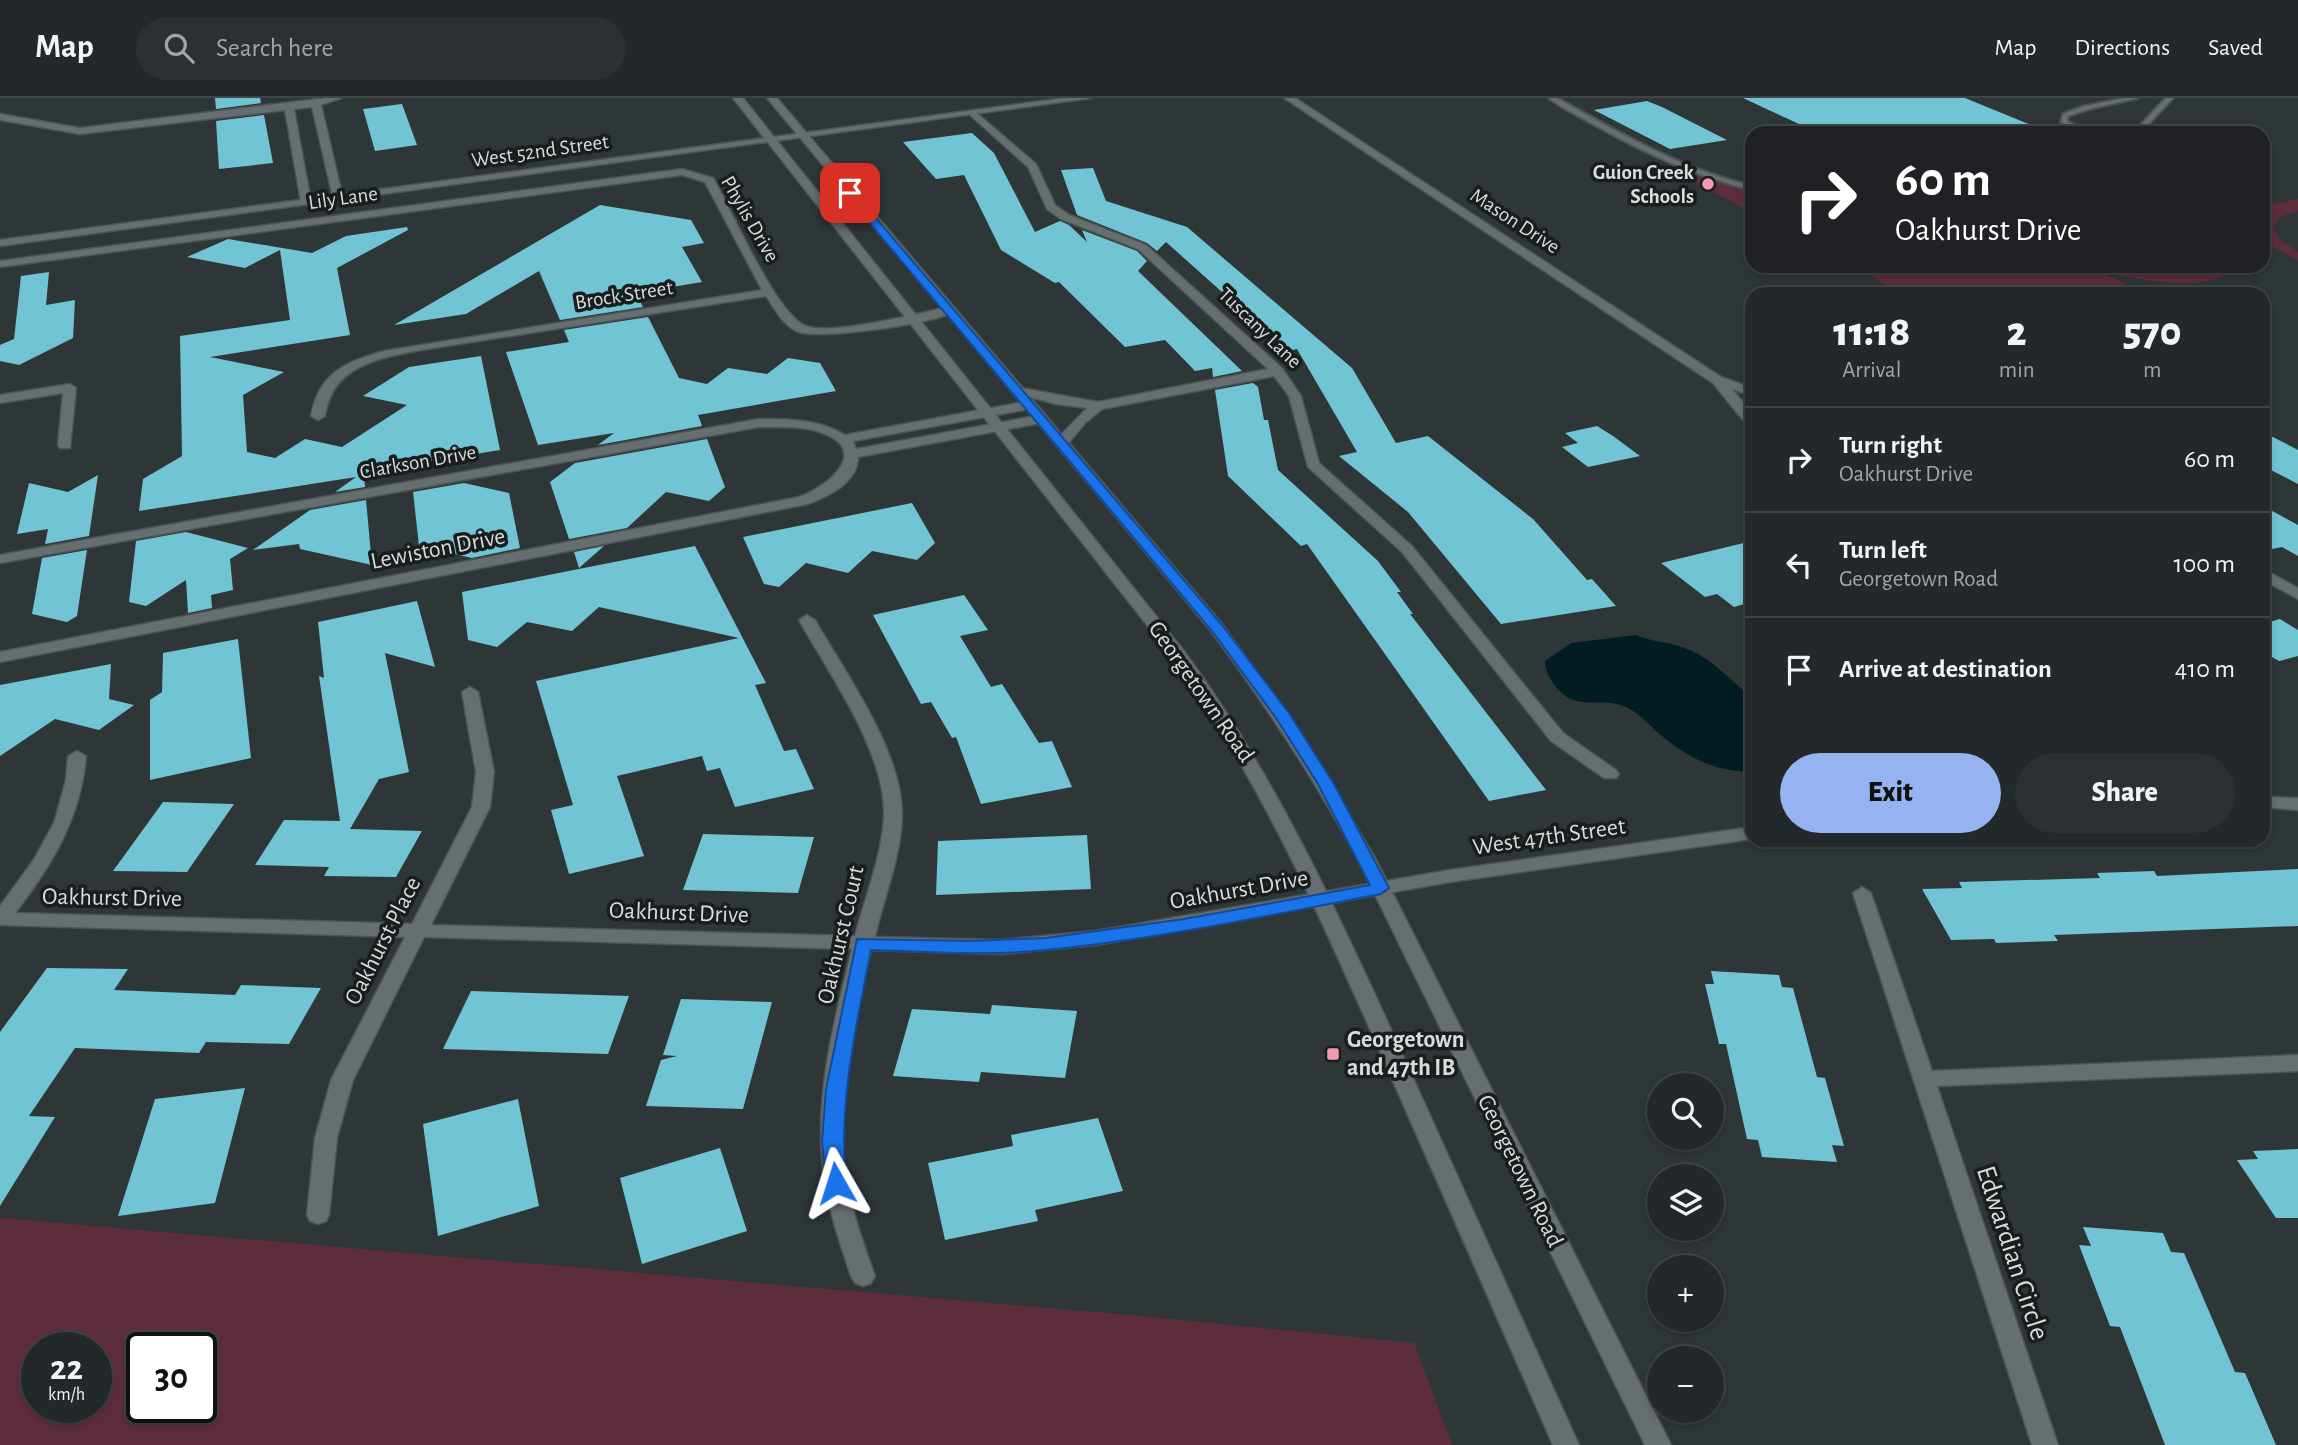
<!DOCTYPE html>
<html lang="en">
<head>
<meta charset="utf-8">
<style>
	:root { --surface:#23282a; --page:#2b3032; --text:#f1f3f6; --muted:#a3a6a8; --line:#404447; --accent:#95b2f1 }
	body { margin:0; font-family:"Alegreya Sans",sans-serif; background:var(--page); color:var(--text); height:100vh; display:flex; flex-direction:column; font-size:26px; white-space:nowrap }
	* { box-sizing:border-box; margin:0 }
	p { font-size:23px; color:var(--muted) }
	.icon { flex:none; width:38px; height:38px; fill:none; stroke:currentColor; stroke-width:2; stroke-linecap:round; stroke-linejoin:round }
	.map { position:relative; flex:1; overflow:hidden }
	.drawer { position:absolute; left:1745px; top:189px; width:525px; height:560px; display:flex; flex-direction:column; background:var(--surface); border-radius:21px; box-shadow:0 4px 10px #0003,0 0 0 2px var(--line) }
	.drawer>* { flex:none }
	.guide { position:absolute; left:1745px; top:28px; width:525px; height:147px; border-radius:21px; box-shadow:0 4px 10px #0003,0 0 0 2px var(--line); background:#202124; color:#fff; overflow:hidden }
	.fabs { position:absolute; left:1647px; top:975px; display:grid; gap:14px }
	.fabs a { display:grid; place-items:center; width:77px; height:77px; border-radius:50%; background:var(--surface); box-shadow:0 4px 10px #0003,0 0 0 2px var(--line); font-size:35px }
	.speed { position:absolute; left:21px; top:1234px; display:flex; gap:14px; font-size:35px; font-weight:700; text-align:center }
	.speed>* { display:grid; place-content:center; width:91px; height:91px; border-radius:50%; background:var(--surface); box-shadow:0 4px 10px #0003,0 0 0 2px var(--line); line-height:1 }
	.speed small { font-size:18px; font-weight:400 }
	.speed .limit { border:4px solid #111; border-radius:10px; background:#fff; color:#111 }
	.pin { position:absolute; display:grid; place-items:center; width:60px; height:60px; color:#fff; margin:-30px; border-radius:14px; box-shadow:0 4px 10px #0006 }
	.me { position:absolute; width:77px; margin:-38px; rotate:354deg; stroke-linejoin:round; filter:drop-shadow(0 0 5px #0008) }
	.turn { display:flex; align-items:center; gap:24px; height:147px; padding:0 35px; font-size:32px }
	.turn .icon { width:91px; height:91px; stroke-width:2.5 }
	.turn b { display:block; font-size:49px; line-height:60px }
	.eta { display:flex; justify-content:space-evenly; align-items:center; height:119px; text-align:center }
	.eta b { font-size:42px; font-weight:800; line-height:49px }
	.primary-button { display:flex; gap:14px; margin-top:auto; padding:14px 35px }
	.primary-button a { flex:1; height:80px; border-radius:42px; background:var(--accent); color:#111; font-size:28px; font-weight:800; line-height:80px; text-align:center }
	.primary-button a+a { background:var(--page); color:var(--text) }
	ul { padding:0; list-style:none }
	li { display:flex; align-items:center; gap:21px; height:105px; padding:0 35px; border-top:2px solid var(--line) }
	li div { flex:1 }
	li b { display:block; font-size:26px }
	li em { font-style:normal }
	header { display:flex; align-items:center; gap:42px; box-sizing:border-box; height:98px; padding:0 35px; background:var(--surface); border-bottom:2px solid var(--line) }
	header strong { font-size:33px }
	nav { display:flex; gap:38px; margin-inline-start:auto; font-size:24px }
	.search { width:490px; height:63px; background:var(--page); display:flex; align-items:center; gap:18px; box-sizing:border-box; padding:0 24px; border-radius:38px; color:var(--muted); font-size:26px }
	.map>svg:first-child { display:block }
	.green { fill:#5e2d3c; fill-rule:evenodd }
	.water { fill:#021d21 }
	.building { fill:#71c4d3 }
	.lines { fill:none; stroke-linecap:round; stroke-linejoin:round }
	.service-casing { stroke:#4d5354; stroke-width:4 }
	.minor-casing { stroke:#4d5354; stroke-width:3 }
	.tertiary-casing { stroke:#4d5354; stroke-width:3 }
	.secondary-casing { stroke:#4d5354; stroke-width:3 }
	.service { fill:#666e6f; fill-rule:evenodd }
	.minor { fill:#666e6f; fill-rule:evenodd }
	.tertiary { fill:#666e6f; fill-rule:evenodd }
	.secondary { fill:#666e6f; fill-rule:evenodd }
	.route { fill:#1a73e8; stroke:#114b97; stroke-width:2 }
	.poi-dot { fill:#f19ab2; stroke:#1a1d1e; stroke-width:2.5 }
	.labels { text-anchor:middle; dominant-baseline:central; stroke-width:7; stroke-linejoin:round; paint-order:stroke }
	.far-street-label { font-size:21px; fill:#d7dcdc; stroke:#1a1d1e }
	.far-poi-label { font-size:21px; font-weight:bold; fill:#d7dcdc; stroke:#1a1d1e; text-anchor:end }
	.street-label { font-size:24px; fill:#d7dcdc; stroke:#1a1d1e }
	.poi-label { font-size:24px; font-weight:bold; fill:#d7dcdc; stroke:#1a1d1e; text-anchor:start }
	.near-street-label { font-size:28px; fill:#d7dcdc; stroke:#1a1d1e }
</style>
</head>
<body>
<header>
<strong>Map</strong>
<div class="search"><svg class="icon" aria-label="search" viewBox="0 0 24 24"><circle cx="10" cy="10" r="6"/><path d="M15 15l6 6"/></svg>Search here</div>
<nav><a>Map</a><a>Directions</a><a>Saved</a></nav>
</header>
<div class="map">
<svg width="2298" height="1347" viewBox="0 0 2298 1347">
	<rect width="100%" height="100%" fill="#2f3638"/>
	<path class="green" d="M1673,72l79,17v26z
		M2298,101v12l-18,6 -7,10 5,11 20,14v9l-35,-20v-35z
		M1852,168h375l6,3c-28,26 -96,9 -130,4l44,21h-243z
		M0,1120l1142,98 272,27 38,102h-1452zM37,1250h59v59h-59zM142,1250h59v59h-59z"/>
	<path class="water" d="M1636,537c18,8 37,7 54,15 23,10 43,32 62,48v73c-38,2 -69,-16 -97,-41 -10,-10 -21,-21 -35,-25 -17,-6 -35,2 -53,-8 -11,-8 -22,-22 -22,-36l26,-18z"/>
	<path class="building" d="M215,0h45l1,5 -45,6z
		M1743,0h222l83,34 -230,1z
		M1647,3l15,6 65,33 -57,9 -76,-39z
		M402,6l15,41 -42,6 -12,-42z
		M264,17l9,48 -54,6 -3,-48z
		M972,35l22,20 41,79 25,-11 9,4 18,17 -5,-12 55,21 10,10 -9,10 104,100 -29,6 -1,-9 -17,3 -30,-31 -40,7 -66,-65 -4,1 -54,-33 -37,-75 -28,4 -33,-37z
		M1093,70l13,33 81,26 165,141 44,75 32,-7 105,83 54,61 5,-1 24,27 -115,18 -93,-112 -69,-56 18,-4 -60,-103 -9,2 -122,-109 -9,9 -10,-8 -70,-28 -16,-45z
		M600,107l91,15 13,23 -22,4 20,35 -66,11 7,14 -83,13 -21,-49 -73,43 -72,11z
		M407,129l1,3 -71,38 13,67 -140,22 74,15 -41,23 4,57 28,6 30,-19 37,8 65,-42 -44,-9 46,-29 72,-11 19,94 -103,17 9,3 -42,6 1,11 -30,5 21,-15 -217,34 4,-32 39,-23 -2,-120 110,-16 -10,-70 -35,18 -58,-11 41,-18 84,14 34,-17z
		M49,174l-3,33 29,-5 -2,38 -54,27 -19,-4v-16l14,-6 7,-63z
		M648,219l31,61 28,6 21,-16 39,6 21,-16 32,5 16,28 -138,24 4,11 -104,19 16,-12 -76,12 -32,-93 63,-10 -5,-12z
		M1253,285l5,4 6,33h4l10,50 100,91 23,31h-4l16,22h-3l136,176 -57,11 -182,-257 -6,2 -73,-70 -13,-86z
		M1597,328l16,10 27,20 -52,11 -26,-20 16,-4 -13,-10z
		M2263,334l35,18v34l-35,-18z
		M707,341l18,48 -16,14 -43,-9 -39,36 -58,11 -19,-57 25,-19z
		M98,377l-9,61 -44,8 3,-15 -31,5 12,-51 39,9z
		M464,385l45,10 11,55 -48,10 -53,-12 -6,-54z
		M366,402l6,65 -72,-16 -1,-5 -46,6 57,-40z
		M912,405l23,40 -18,17 -45,-9 -24,22 -42,-10 -27,24 -15,-3 -21,-47z
		M2263,408l35,19v31l-16,-9 -19,4z
		M186,434l62,16 -18,11 3,31 -22,5 1,13 -24,5 -2,-33 -40,26 -17,-4 7,-61z
		M1752,443v61l-18,5 -17,-13 -12,3 -44,-34z
		M604,448l-25,22 -5,-16z
		M695,448l71,137 -11,2 29,66 12,-2 18,40 -79,18 -15,-39 -13,3 -5,-15 -85,20 27,80 -75,18 -18,-64 22,-5 -37,-124 203,-43 -140,-31 -27,24 -45,-9 -30,25 -29,-7 -6,-48z
		M87,452l-10,66 -10,6 -35,-8 10,-56z
		M964,497l24,35 -28,6 31,51 11,-3 37,59 13,-2 20,46 -91,17 -25,-67 -4,1 -21,-36 -10,2 -48,-89z
		M417,503l18,66 -50,-14 24,119 -30,7 -29,50 72,2 -26,46 -72,-1 5,-9 -74,-2 29,-45 56,1 -21,-145 5,2 -6,-56z
		M2280,521l18,11v26l-19,5 -16,-9v-28z
		M238,541l13,119 -101,22v-80l12,-8 1,-39z
		M111,566l-2,35 25,6 -35,25 -44,-11 -55,37v-71z
		M163,704l71,2 -47,68 -74,-1z
		M703,736l111,3 -16,56 -115,-3z
		M1087,737l4,54 -155,6 2,-54z
		M2298,771v57l-244,9 4,6 -62,2 -2,-4 -43,1 -29,-51 40,-1 -3,-6 141,-4 -3,-5 57,-2 3,5z
		M47,870l81,1 -14,21 121,5 6,-10 80,3 -32,56 -83,-2 -7,11 -124,-5 -46,68 26,1 -55,89v-174z
		M1711,873l68,4 3,12 11,1 24,89 8,1 19,68 -12,-1 5,17 -75,-5 -4,-17 -11,-1 -21,-95h-7l-14,-60h9z
		M471,893l158,5 -21,58 -165,-5z
		M681,901l91,3 -29,107 -97,-3 15,-46 16,-4 -14,-1z
		M992,907l85,6 -12,67 -84,-6 -2,10 -86,-6 19,-67 78,5z
		M245,990l-30,115 -97,13 37,-117z
		M518,1001l21,107 -101,30 -15,-112z
		M1098,1020l25,73 -88,19 3,11 -93,19 -17,-77 85,-17 -2,-11z
		M720,1050l27,83 -105,33 -22,-86z
		M2298,1051v69h-22l-39,-58 21,-1 -5,-8z
		M2083,1129l80,6 8,19 13,1 51,119 10,1 31,72h-111l-45,-118 -10,-1 -31,-81 12,1z"/>
	<g class="lines">
		<g class="service-casing">
			<path id="service" d="M1549,0h8c63,35 124,71 195,88v4c-58,-14 -109,-38 -161,-67 -14,-8 -30,-15 -42,-25z
				M2125,0h13l-49,11 -21,7 -1,5 23,12h-8l-21,-11 2,-8 22,-8z
				M2166,0h7l-33,35h-7z"/>
		</g>
		<g class="minor-casing">
			<path id="minor" d="M326,0h15l-20,7 22,93 -5,3 -5,-3 -21,-91 -18,2 17,93 -5,3 -5,-3 -16,-92 -205,24 -80,-14v-6l80,14z
				M1284,0h11l426,279 31,11v8l-20,-7 20,24v13l-5,-1 -34,-42z
				M973,12l63,54 19,41 14,10 77,30 136,123 19,28 18,67 93,83 151,187 53,37 3,4 -3,4h-12l-53,-37 -149,-189 -94,-85 -19,-71 -15,-20 -172,33 -17,14 -19,23h-10v-6l31,-32 -31,-4 -45,-12v-6l87,16 170,-33 -130,-120 -77,-30 -14,-10 -19,-42 -58,-52 -2,-2z
				M682,71l31,9c18,30 63,137 93,148 26,10 113,-13 143,-19l6,4c-16,12 -135,29 -156,21 -15,-5 -25,-24 -33,-36l-345,54c-43,8 -89,16 -96,66l-7,4 -7,-4c8,-43 34,-54 73,-65l378,-61 -57,-108 -23,-7 -682,92v-6z
				M70,286l6,4 -6,60h-10l-2,-3 5,-52 -63,10v-8z
				M1029,303l5,1v6l-181,33 3,8 185,-34 7,4 -7,4 -183,34c0,26 -30,39 -50,47l-808,158v-10l799,-155c36,-14 74,-51 14,-67 -17,-4 -36,-3 -54,-3l-759,136v-8l759,-136c29,0 60,0 86,16z
				M2263,471l35,19v11l-35,-19z
				M807,517l8,5c31,54 88,132 87,196 -1,41 -18,81 -27,121l126,3 95,-9 354,-61 302,-43v12l-302,43 -354,63 -95,9 -130,-4c-18,74 -37,157 -24,233 6,32 17,63 28,93l-4,7 -8,3 -8,-3 -4,-7c-10,-30 -21,-61 -26,-93 -13,-77 8,-159 27,-234l-428,-12 -71,143 -16,58 -8,77 -3,6 -8,3 -8,-3 -3,-6 8,-77 16,-58 74,-143 -405,-12v-19l33,-45 21,-38 12,-43 2,-24 9,-5 9,5c-5,62 -34,109 -71,157l397,11 60,-117 4,-35 -14,-80 8,-5 8,5 16,80 -4,35 -59,118 424,11c10,-39 27,-79 29,-120 2,-64 -55,-142 -85,-196z
				M2263,699l35,1v12l-35,-3z
				M1862,789l9,6 61,178 366,-16v16l-361,15 121,359h-26l-179,-552z"/>
		</g>
		<g class="tertiary-casing">
			<path id="tertiary" d="M1065,0h26l-1091,148v-6z"/>
		</g>
		<g class="secondary-casing">
			<path id="secondary" d="M733,0h10l441,553c96,131 158,271 225,418 57,125 113,251 170,376h-26c-56,-128 -112,-256 -169,-384 -62,-140 -122,-279 -212,-404z
				M767,0h10l446,527 82,115 70,118 296,587h-26l-288,-587c-43,-80 -92,-154 -146,-227z"/>
		</g>
		<use href="#service" class="service"/>
		<use href="#minor" class="minor"/>
		<use href="#tertiary" class="tertiary"/>
		<use href="#secondary" class="secondary"/>
	</g>
	<path class="route" d="M846,93h7l369,434 67,88 45,71 55,104 -8,6c-111,21 -223,45 -335,56 -58,6 -117,2 -175,0 -15,78 -33,153 -25,233l-3,5h-14l-3,-5 -4,-42 4,-52 31,-150 114,2 75,-3 138,-19 186,-34 -52,-101 -42,-66 -64,-87 -366,-436z"/>
	<g class="poi-dot">
		<circle cx="1708" cy="86" r="7"/>
		<rect x="1326" y="949" width="14" height="14" rx="3.5"/>
	</g>
	<g class="labels">
		<g class="far-street-label">
			<text transform="translate(540 53) rotate(-8)">West 52nd Street</text>
			<text transform="translate(343 100) rotate(-8)">Lily Lane</text>
			<text transform="translate(750 121) rotate(60)">Phylis Drive</text>
			<text transform="translate(1515 123) rotate(33)">Mason Drive</text>
			<text transform="translate(624 197) rotate(-9)">Brock Street</text>
			<text transform="translate(1260 230) rotate(44)">Tuscany Lane</text>
			<text transform="translate(418 364) rotate(-10)">Clarkson Drive</text>
		</g>
		<g class="far-poi-label">
			<text x="1694" y="74">Guion Creek<tspan x="1694" dy="24">Schools</tspan></text>
		</g>
		<g class="street-label">
			<text transform="translate(438 451) rotate(-11)">Lewiston Drive</text>
			<text transform="translate(1201 594) rotate(55)">Georgetown Road</text>
			<text transform="translate(1549 739) rotate(-8)">West 47th Street</text>
			<text transform="translate(1239 792) rotate(-10)">Oakhurst Drive</text>
			<text transform="translate(112 800) rotate(1)">Oakhurst Drive</text>
			<text transform="translate(679 815) rotate(2)">Oakhurst Drive</text>
			<text transform="translate(841 837) rotate(-77)">Oakhurst Court</text>
			<text transform="translate(383 843) rotate(-63)">Oakhurst Place</text>
			<text transform="translate(1520 1073) rotate(64)">Georgetown Road</text>
		</g>
		<g class="poi-label">
			<text x="1347" y="942">Georgetown<tspan x="1347" dy="28">and 47th IB</tspan></text>
		</g>
		<g class="near-street-label">
			<text transform="translate(2012 1155) rotate(72)">Edwardian Circle</text>
		</g>
	</g>
</svg>
<div class="fabs">
<a><svg class="icon" aria-label="search" viewBox="0 0 24 24"><circle cx="10" cy="10" r="6"/><path d="M15 15l6 6"/></svg></a>
<a><svg class="icon" aria-label="layers" viewBox="0 0 24 24"><path d="M12 4l9 5-9 5-9-5zM3 14l9 5 9-5"/></svg></a>
<a>+</a>
<a>−</a>
</div>
<div class="speed"><div>22<small>km/h</small></div><div class="limit">30</div></div>
<div class="pin" style="left:850px;top:95px;background:#d93025"><svg class="icon" aria-label="arrive" viewBox="0 0 24 24"><path d="M6 21V4h12l-3 4 3 4H6"/></svg></div>
<svg class="me" style="left:836px;top:1085px" viewBox="-20 -20 40 40"><path d="M0-17L14 15 0 8-14 15z" fill="#1a73e8" stroke="#fff" stroke-width="4"/></svg>
<div class="guide">
<div class="turn"><svg class="icon" aria-label="right" viewBox="0 0 24 24"><path d="M7 20v-9h11M14 6l5 5-5 5"/></svg><div><b>60 m</b>Oakhurst Drive</div></div>
</div>
<section class="drawer">
<div class="eta">
<div><b>11:18</b><p>Arrival</p></div>
<div><b>2</b><p>min</p></div>
<div><b>570</b><p>m</p></div>
</div>
<ul>
<li><svg class="icon" aria-label="right" viewBox="0 0 24 24"><path d="M7 20v-9h11M14 6l5 5-5 5"/></svg><div><b>Turn right</b><p>Oakhurst Drive</p></div><em>60 m</em></li>
<li><svg class="icon" aria-label="left" viewBox="0 0 24 24"><path d="M17 20v-9H6M10 6l-5 5 5 5"/></svg><div><b>Turn left</b><p>Georgetown Road</p></div><em>100 m</em></li>
<li><svg class="icon" aria-label="arrive" viewBox="0 0 24 24"><path d="M6 21V4h12l-3 4 3 4H6"/></svg><div><b>Arrive at destination</b></div><em>410 m</em></li>
</ul>
<div class="primary-button"><a>Exit</a><a>Share</a></div>
</section>
</div>
</body>
</html>
